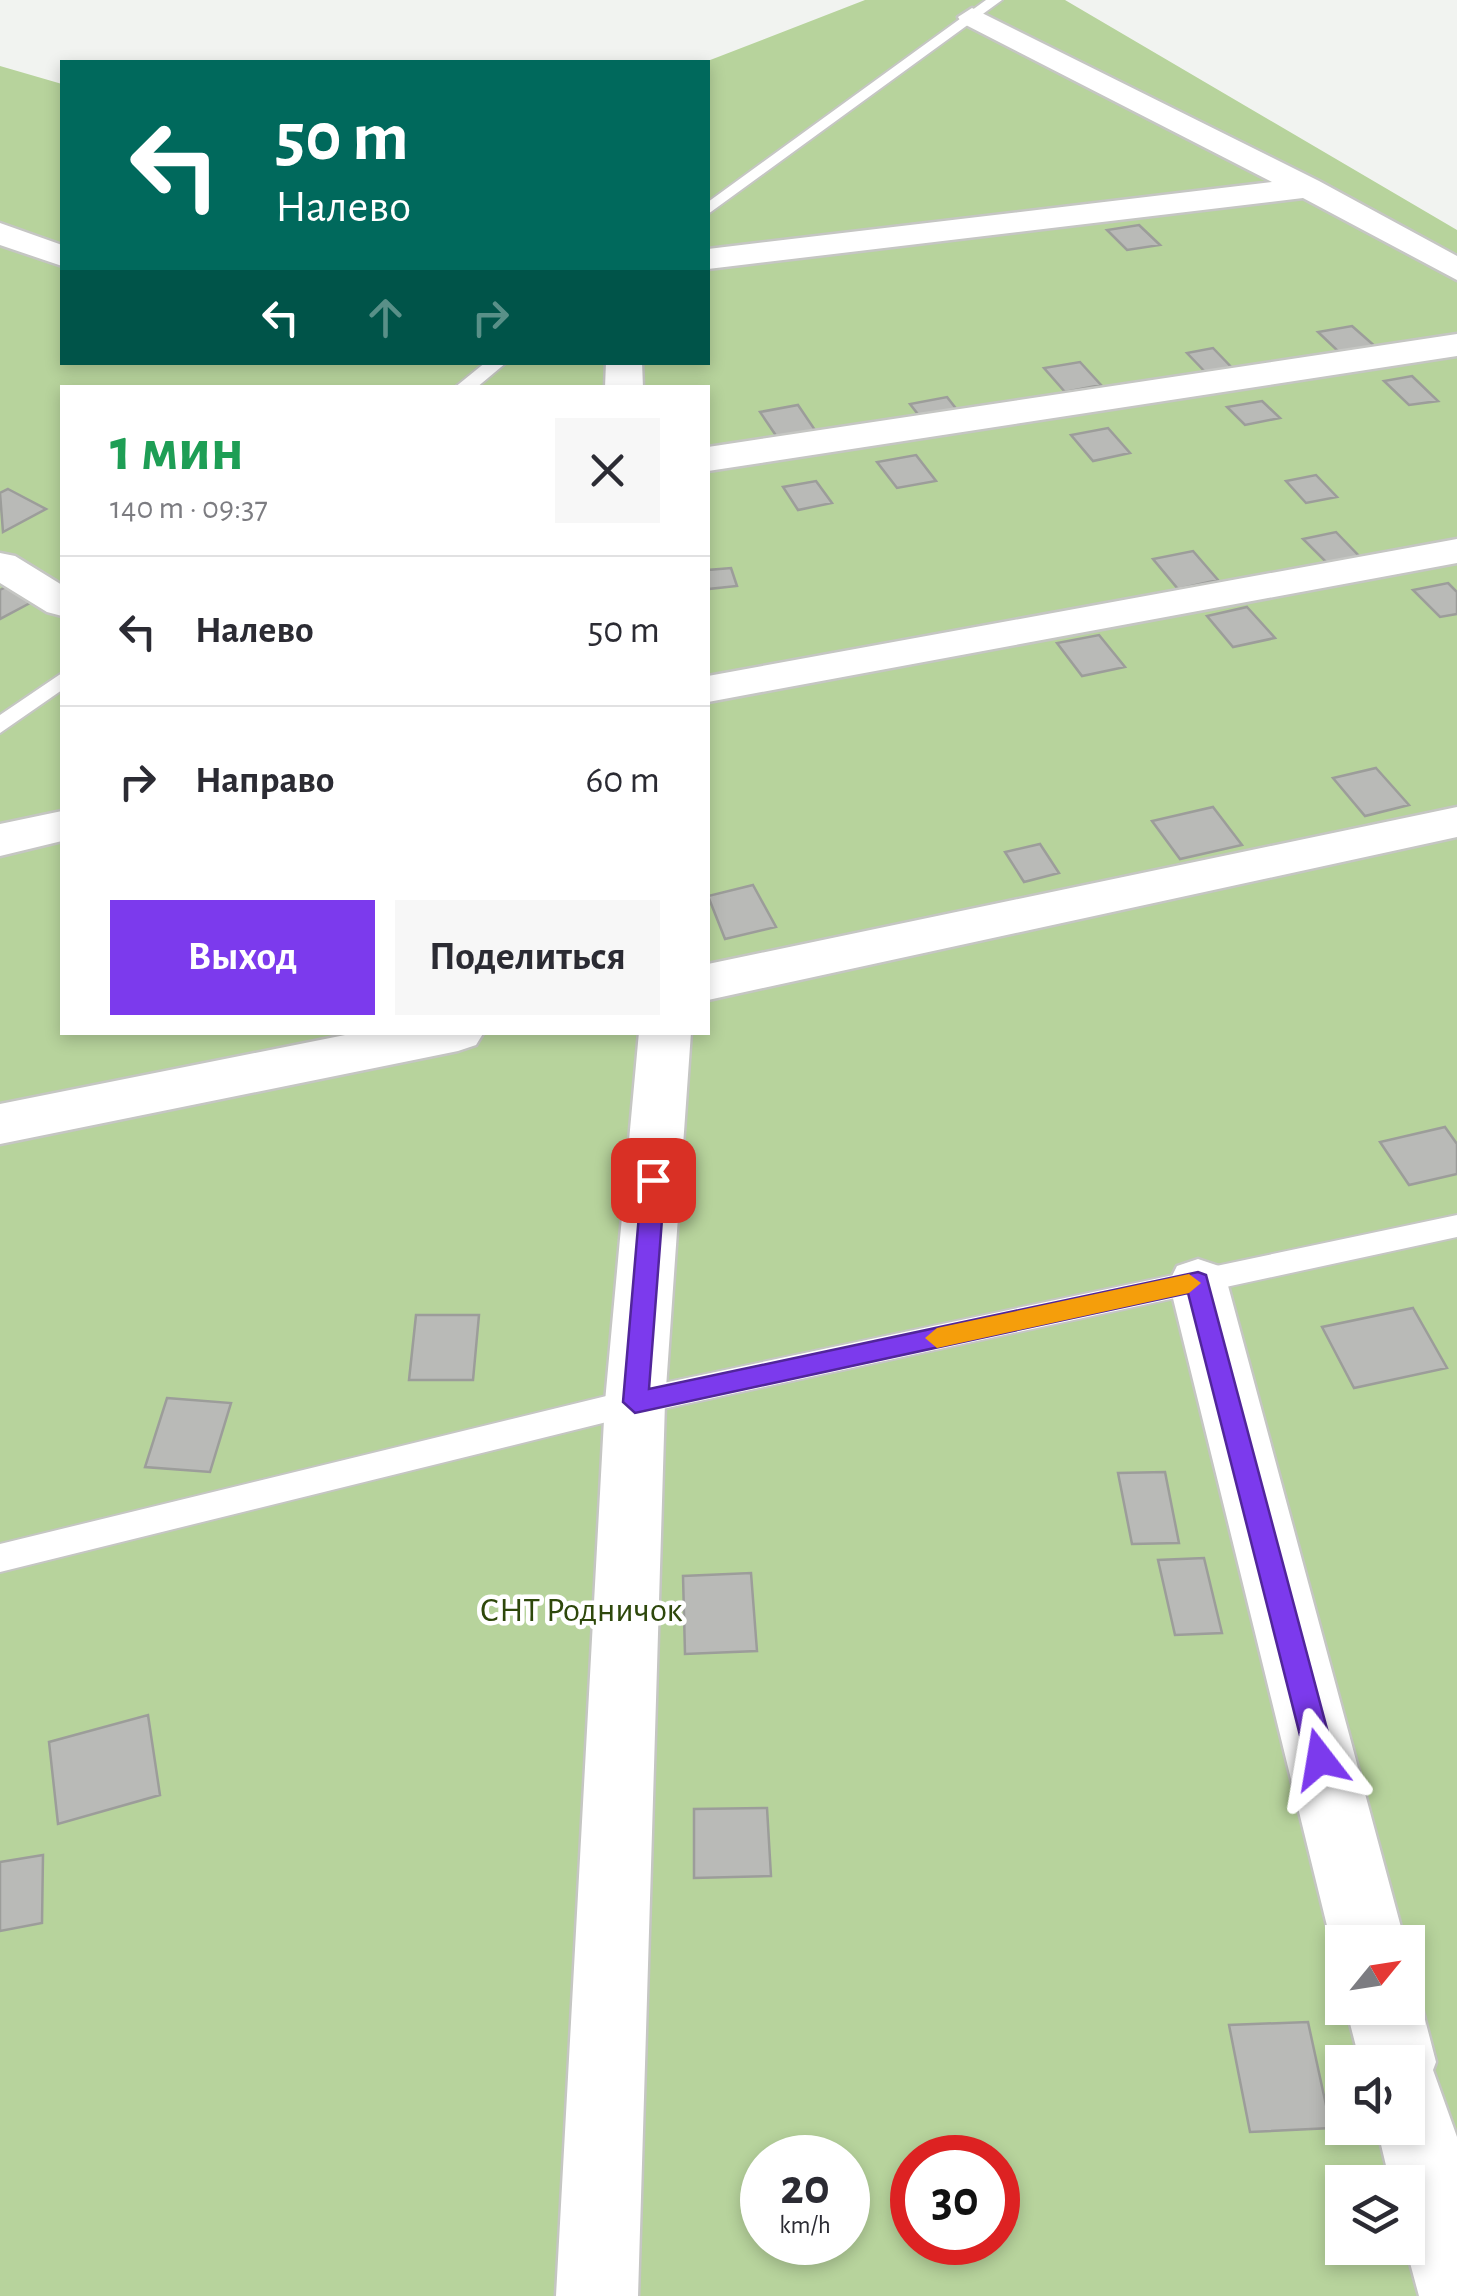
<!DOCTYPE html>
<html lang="ru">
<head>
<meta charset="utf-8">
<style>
	:root { --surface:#fff; --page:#f7f7f7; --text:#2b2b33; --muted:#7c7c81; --line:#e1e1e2; --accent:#7c3aed }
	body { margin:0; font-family:"Alegreya Sans",sans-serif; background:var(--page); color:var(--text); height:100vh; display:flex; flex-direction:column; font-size:38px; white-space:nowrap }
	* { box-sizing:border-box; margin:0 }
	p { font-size:32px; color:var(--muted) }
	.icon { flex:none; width:55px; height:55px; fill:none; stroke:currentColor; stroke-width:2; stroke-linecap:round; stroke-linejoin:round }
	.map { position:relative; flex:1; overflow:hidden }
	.sheet { position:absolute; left:60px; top:385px; width:650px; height:650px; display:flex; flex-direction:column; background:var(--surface); border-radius:0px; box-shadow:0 5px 15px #0003 }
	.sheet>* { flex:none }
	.banner { position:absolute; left:60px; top:60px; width:650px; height:305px; border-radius:0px; box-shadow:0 5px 15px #0003; background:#00695c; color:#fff; overflow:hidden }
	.needle { width:65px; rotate:60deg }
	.tools { position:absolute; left:1325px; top:1925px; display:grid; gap:20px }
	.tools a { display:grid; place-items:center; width:100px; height:100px; border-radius:0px; background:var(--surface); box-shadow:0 5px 15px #0003; font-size:50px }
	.speed { position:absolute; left:740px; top:2135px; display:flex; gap:20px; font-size:50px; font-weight:700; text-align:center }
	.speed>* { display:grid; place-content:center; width:130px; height:130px; border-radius:50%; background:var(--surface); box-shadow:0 5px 15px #0003; line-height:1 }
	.speed small { font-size:25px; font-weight:400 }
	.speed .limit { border:15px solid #d22; background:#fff; color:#111 }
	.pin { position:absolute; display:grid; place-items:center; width:85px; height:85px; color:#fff; margin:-42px; border-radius:20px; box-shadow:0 5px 15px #0006 }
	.me { position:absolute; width:110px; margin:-55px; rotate:346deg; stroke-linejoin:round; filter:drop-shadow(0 0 8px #0008) }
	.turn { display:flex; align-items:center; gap:35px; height:210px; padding:0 50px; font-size:45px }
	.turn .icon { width:130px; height:130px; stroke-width:2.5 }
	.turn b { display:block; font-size:70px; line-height:85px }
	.lanes { display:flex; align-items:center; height:95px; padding:0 50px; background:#0003; justify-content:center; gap:50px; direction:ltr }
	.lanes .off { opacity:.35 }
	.round { display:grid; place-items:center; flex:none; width:105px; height:105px; border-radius:0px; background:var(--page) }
	.overview { display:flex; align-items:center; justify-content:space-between; height:170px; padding:0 50px }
	h1 { font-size:60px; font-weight:700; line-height:75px; color:#1e9e55 }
	.button { display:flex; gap:20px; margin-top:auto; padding:20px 50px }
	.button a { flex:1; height:115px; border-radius:0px; background:var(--accent); color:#fff; font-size:40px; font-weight:700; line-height:115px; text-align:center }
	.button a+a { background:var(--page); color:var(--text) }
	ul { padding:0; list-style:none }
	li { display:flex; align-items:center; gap:30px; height:150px; padding:0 50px; border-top:2px solid var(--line) }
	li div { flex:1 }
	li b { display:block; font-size:38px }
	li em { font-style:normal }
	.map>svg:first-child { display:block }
	.green { fill:#b7d39c; fill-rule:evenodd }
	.building { fill:#b9bab7; stroke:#9c9d9a; stroke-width:2.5 }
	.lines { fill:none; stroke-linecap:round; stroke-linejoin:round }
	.service-casing { stroke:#c5c6c3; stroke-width:4 }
	.minor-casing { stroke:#c5c6c3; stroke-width:5 }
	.service { fill:#fff; fill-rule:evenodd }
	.minor { fill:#fff; fill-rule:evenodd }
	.route { fill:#7c3aed; stroke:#51269a; stroke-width:2.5 }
	.slow { fill:#f59e0b }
	.labels { text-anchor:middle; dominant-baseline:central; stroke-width:9; stroke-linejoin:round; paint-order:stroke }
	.park-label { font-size:35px; fill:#2e480b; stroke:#fff }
</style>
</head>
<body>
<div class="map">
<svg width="1457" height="2296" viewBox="0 0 1457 2296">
	<rect width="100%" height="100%" fill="#f1f3f0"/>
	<path class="green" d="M865,0h200l392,230v2066h-1457v-2230l62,18v278h646l-3,-300zM62,388h646v644h-646zM1342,1942h66v66h-66zM1342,2062h66v66h-66zM762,2158h86v84h-86zM912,2158h86v84h-86zM1342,2182h66v66h-66z"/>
	<path class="building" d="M1139,225l21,20 -33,5 -20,-20z
		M1352,326l25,22 -35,7 -24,-23z
		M1213,348l22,23 -26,5 -22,-23z
		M1080,362l21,23 -36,7 -21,-24z
		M1412,376l26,25 -29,4 -25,-24z
		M947,397l14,18 -37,7 -14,-18z
		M1262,401l18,17 -35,7 -18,-18z
		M798,405l17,25 -38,7 -17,-25z
		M1108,428l22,25 -37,8 -22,-26z
		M916,455l20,26 -39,7 -20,-26z
		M1316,475l21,22 -31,6 -20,-22z
		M816,481l16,22 -34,7 -15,-23z
		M8,489l38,20 -43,23 -3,-39z
		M1336,532l24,25 -33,6 -24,-24z
		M1193,551l25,29 -40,9 -25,-30z
		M731,568l6,18 -29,3v-19z
		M1448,583l9,9v22l-17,3 -27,-27z
		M8,586l24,16 -32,17v-29z
		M1247,607l28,31 -42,9 -26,-31z
		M1099,635l26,32 -43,9 -25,-33z
		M1376,768l33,37 -44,11 -32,-38z
		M1213,807l29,38 -62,14 -28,-38z
		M1040,844l19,29 -35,9 -19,-30z
		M753,885l23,42 -51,12 -17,-43z
		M1445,1127l12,17v30l-48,11 -29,-43z
		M1413,1308l34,60 -93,20 -32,-61z
		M416,1315h63l-6,65h-64z
		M167,1398l64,5 -21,69 -65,-5z
		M1165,1472l14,71 -47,1 -14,-71z
		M1204,1558l18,75 -47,2 -17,-75z
		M751,1573l6,78 -72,3 -2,-78z
		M148,1715l12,80 -102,29 -9,-82z
		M767,1808l4,68 -77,2v-69z
		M43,1855l-1,68 -42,8v-69z
		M1308,2022l23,106 -81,4 -21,-107z"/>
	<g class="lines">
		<g class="service-casing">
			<path id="service" d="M986,0h16l-294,214v-12z
				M486,362h21l-31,26h-22z
				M62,673v17l-62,43v-18z
				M1457,1215v22l-822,178 -635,157v-28l635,-155z"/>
		</g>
		<g class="minor-casing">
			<path id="minor" d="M972,8l347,173 138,75v24l-154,-82 -595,71v-20l564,-67 -310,-159 -4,-6z
				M0,223l62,22v21l-62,-21z
				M1457,334v22l-749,115v-24z
				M606,362h36l1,26h-38z
				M1457,539v24l-749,139v-26z
				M0,553l15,3 47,29v31l-15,-4 -47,-29z
				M1457,807v30l-749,163v-36z
				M62,811v30l-62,15v-32z
				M360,1032h124l-8,13 -18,6 -458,93v-40z
				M639,1032h52l-26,370 -27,894h-82l49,-894z
				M1198,1259l21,7 8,16 178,660h-63v26l-11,-26 -162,-660 8,-16z
				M1408,1980l14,28 14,54 -3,8 24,67v159h-38l-13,-48 2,-66h-18l-13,-54h31v-66h-48l-14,-54h62z"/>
		</g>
		<use href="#service" class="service"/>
		<use href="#minor" class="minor"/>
	</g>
	<path class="route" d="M653,1172l12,8 -16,209 549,-117 8,3 129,484 -4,10 -11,4 -10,-4 -4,-10 -118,-466 -553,120 -12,-11 19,-222z"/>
	<path class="slow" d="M1189,1274l12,9 -12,10 -252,55 -12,-10 12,-10z"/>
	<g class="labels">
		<g class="park-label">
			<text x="581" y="1610">СНТ Родничок</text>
		</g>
	</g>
</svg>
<div class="tools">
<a><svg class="needle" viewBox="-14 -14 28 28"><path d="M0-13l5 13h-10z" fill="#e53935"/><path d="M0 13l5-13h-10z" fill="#7c7c81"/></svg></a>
<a><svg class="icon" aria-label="sound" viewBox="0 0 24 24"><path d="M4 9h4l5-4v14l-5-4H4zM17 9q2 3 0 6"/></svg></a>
<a><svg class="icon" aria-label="layers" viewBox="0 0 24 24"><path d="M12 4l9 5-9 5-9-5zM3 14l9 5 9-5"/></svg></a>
</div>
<div class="speed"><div>20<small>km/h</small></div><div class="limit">30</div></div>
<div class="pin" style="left:653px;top:1180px;background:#d93025"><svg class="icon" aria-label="arrive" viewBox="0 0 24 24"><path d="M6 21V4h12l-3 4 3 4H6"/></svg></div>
<svg class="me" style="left:1320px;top:1759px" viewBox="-20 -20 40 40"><path d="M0-17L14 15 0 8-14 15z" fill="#7c3aed" stroke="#fff" stroke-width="4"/></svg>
<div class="banner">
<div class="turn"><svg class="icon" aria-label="left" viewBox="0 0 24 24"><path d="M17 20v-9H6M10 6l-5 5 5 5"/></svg><div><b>50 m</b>Налево</div></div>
<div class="lanes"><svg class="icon" aria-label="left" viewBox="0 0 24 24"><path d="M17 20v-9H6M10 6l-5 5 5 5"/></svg><svg class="icon off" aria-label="ahead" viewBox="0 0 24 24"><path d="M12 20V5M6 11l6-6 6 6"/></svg><svg class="icon off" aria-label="right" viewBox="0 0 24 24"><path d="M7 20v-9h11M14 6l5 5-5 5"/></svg></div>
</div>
<section class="sheet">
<div class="overview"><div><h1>1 мин</h1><p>140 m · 09:37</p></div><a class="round"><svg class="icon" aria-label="close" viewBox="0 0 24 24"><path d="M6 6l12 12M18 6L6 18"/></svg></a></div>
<ul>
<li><svg class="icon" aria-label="left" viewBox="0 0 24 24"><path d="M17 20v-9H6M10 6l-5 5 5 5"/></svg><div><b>Налево</b></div><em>50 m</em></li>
<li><svg class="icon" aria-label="right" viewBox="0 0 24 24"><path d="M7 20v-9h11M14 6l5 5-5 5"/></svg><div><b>Направо</b></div><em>60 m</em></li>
</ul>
<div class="button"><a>Выход</a><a>Поделиться</a></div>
</section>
</div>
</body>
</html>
